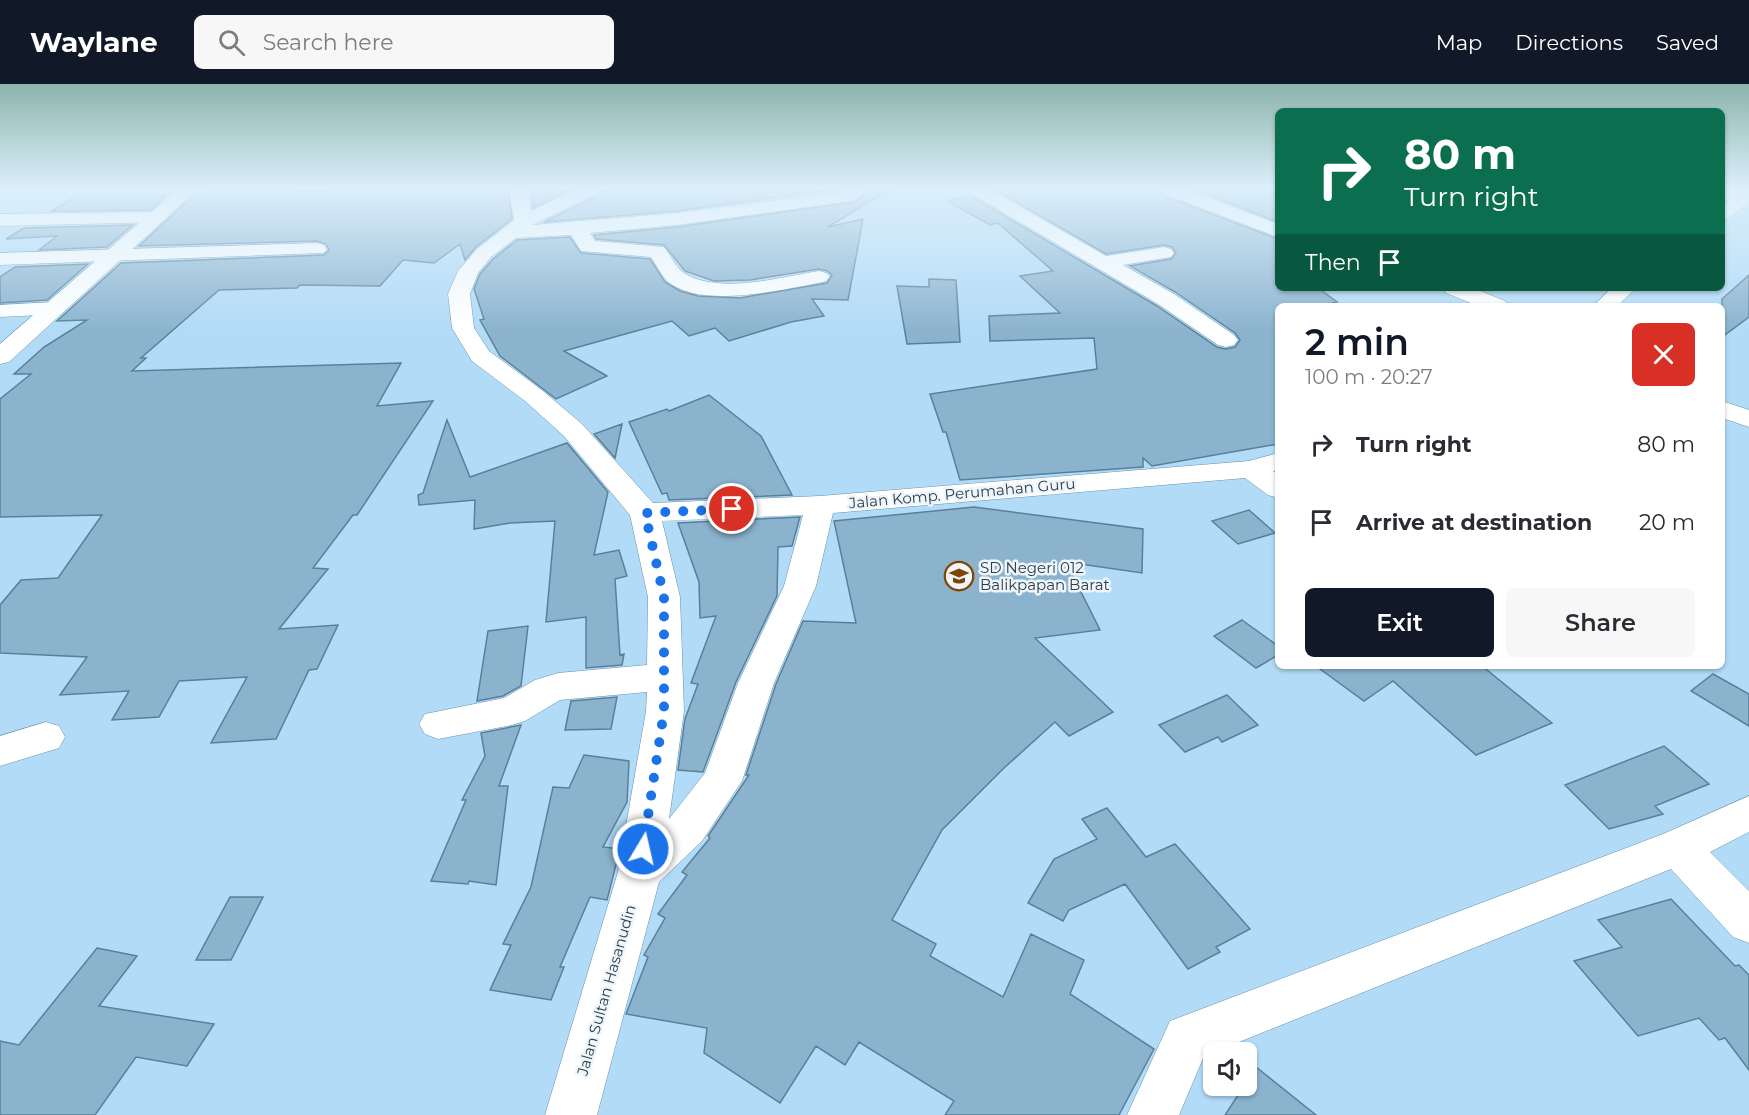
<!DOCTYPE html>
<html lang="en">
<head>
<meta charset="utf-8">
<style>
	:root { --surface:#fff; --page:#f7f7f7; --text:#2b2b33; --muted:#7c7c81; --accent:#111827 }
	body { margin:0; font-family:Montserrat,sans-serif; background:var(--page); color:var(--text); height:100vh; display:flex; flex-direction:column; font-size:22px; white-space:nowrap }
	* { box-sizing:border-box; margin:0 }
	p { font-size:20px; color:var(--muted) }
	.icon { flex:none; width:33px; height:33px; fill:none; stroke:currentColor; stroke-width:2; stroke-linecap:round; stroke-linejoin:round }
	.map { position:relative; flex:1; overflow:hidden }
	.details { position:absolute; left:1275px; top:219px; width:450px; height:366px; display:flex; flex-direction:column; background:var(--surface); border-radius:9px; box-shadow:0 2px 4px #0004 }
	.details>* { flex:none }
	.hud { position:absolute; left:1275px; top:24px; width:450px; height:183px; border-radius:9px; box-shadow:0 2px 4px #0004; background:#0b6e4f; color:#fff; overflow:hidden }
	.fabs { position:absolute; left:1203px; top:958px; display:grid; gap:12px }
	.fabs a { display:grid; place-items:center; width:54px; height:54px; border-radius:9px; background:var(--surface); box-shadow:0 2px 4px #0004; font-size:30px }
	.pin { position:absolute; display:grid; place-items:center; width:51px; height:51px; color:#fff; margin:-26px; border:3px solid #fff; border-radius:50%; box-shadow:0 2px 6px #0007 }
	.me { position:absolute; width:66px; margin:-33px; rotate:9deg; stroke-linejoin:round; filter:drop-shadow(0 0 4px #0008) }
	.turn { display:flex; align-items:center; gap:21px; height:126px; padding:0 30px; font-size:27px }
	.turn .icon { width:78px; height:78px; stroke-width:2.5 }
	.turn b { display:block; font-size:42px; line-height:51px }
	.then { display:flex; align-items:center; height:57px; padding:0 30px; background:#0003; gap:12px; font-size:22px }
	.round { display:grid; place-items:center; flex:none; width:63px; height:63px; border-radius:9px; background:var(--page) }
	.head { display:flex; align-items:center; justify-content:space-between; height:102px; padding:0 30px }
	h1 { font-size:36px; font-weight:600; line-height:45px; color:var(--accent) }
	.button { display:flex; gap:12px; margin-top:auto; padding:12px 30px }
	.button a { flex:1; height:69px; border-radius:9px; background:var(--accent); color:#fff; font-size:24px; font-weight:600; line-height:69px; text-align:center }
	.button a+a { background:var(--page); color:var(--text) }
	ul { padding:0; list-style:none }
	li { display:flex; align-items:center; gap:18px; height:78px; padding:0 30px }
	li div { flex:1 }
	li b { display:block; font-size:22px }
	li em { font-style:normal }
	header { display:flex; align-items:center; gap:36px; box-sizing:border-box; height:84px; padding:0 30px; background:var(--accent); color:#fff }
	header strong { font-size:28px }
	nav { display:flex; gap:33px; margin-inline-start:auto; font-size:21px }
	.search { width:420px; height:54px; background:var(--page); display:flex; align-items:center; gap:15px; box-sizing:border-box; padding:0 21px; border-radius:9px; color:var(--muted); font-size:22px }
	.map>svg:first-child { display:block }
	.building { fill:#8bb3ce; stroke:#59809a; stroke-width:1.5 }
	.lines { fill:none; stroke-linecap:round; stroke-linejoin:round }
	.minor-casing { stroke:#6a91ac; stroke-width:1 }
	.major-casing { stroke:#6a91ac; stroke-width:1 }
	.minor { fill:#fff; fill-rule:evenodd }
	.major { fill:#fff; fill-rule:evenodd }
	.route { stroke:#1a73e8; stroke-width:10; stroke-dasharray:0 18 }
	.labels { text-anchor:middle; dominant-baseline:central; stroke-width:5; stroke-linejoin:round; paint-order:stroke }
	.street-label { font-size:15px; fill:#2d3e4a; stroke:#eef6fc }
	.poi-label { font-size:15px; fill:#2d3e4a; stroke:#eef6fc; text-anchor:start }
</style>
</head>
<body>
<header>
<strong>Waylane</strong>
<div class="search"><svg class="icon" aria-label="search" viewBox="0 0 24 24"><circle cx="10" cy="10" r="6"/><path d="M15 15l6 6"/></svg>Search here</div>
<nav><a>Map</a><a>Directions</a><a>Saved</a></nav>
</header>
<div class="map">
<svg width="1749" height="1031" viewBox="0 0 1749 1031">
	<rect width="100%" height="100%" fill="#b1dbf7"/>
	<path class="building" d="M216,104h86l-3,4 63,-4h147l3,31 -36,28 -11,13 -5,-16 -26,19 -31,-3 -23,26 -80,-1 -3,3 -78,2 -78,68h5l-14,13 269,-8 -24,43 56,-5 -76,114h-4l-40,53 15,1 -49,60 59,-4 -21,44 -8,1 -33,69 -65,4 36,-66 -68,4 -20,36 -47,3 17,-29 -69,4 27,-38 -87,-4v-48l21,-25 37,-2 44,-63 -102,2v-118l31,-25h-17l30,-27 43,-27 -30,1 64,-58 203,-8 5,-5 -3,-6 -9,-3 -178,5 55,-51h13z
		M531,104h43l-41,20z
		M605,104h238l-166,23 -133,11 57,-28z
		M872,104h20l-64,39 35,-8 -15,81 -36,-1 12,17 -33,6 -62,19 -14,-13 -26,8 -17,-15 -108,30 43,25 -51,23 -56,-43 -20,-36 4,-1 -10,-30 6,-15 13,-15 24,-19 53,-3 11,16 69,6 15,23 15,9 18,5 42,2 87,-15 5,-8 -5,-4 -8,-2 -69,11 -36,1 -29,-10 -21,-26 -68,-6 -2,-4 83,-8 178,-25z
		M1004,104h151l4,6 119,45v49h40l19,14 -18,4h-41v138l-126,22 -9,-8v9l-183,13 -14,-48h-3l-13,-38 167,-25 -3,-31 -104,3 -1,-25 71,-3 -40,-37 33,-5 -55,-48 -8,2 -43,-24 24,-5 186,110 60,41 8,2 10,-2 5,-7 -5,-7 -60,-41 -45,-26 41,-7 5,-6 -4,-6 -8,-2 -58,9 -110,-64z
		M1190,104h88v34z
		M78,111h89l-16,15 -99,1z
		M133,141l-26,22 -68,3 18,-14 -51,3 18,-11z
		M88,180l-41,36 -47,3v-26l15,-10z
		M1749,191v42l-27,20v-38z
		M929,195l27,1 4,62 -53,2 -10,-58 32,1z
		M709,311l52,41 31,59 -123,5 -2,-7 -5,1 -33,-72 38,-13 2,2z
		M447,336l23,57 97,-34 41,49 -14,63 25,-5 8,26 -12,3 5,76 4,-1 -2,11 -36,3v-51l-40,5 9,-101 -45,2 -36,6 1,-29 -56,5 -1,-10 5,-2z
		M622,340l-7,34 -21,-24z
		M974,423l169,22 -1,44 -76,-11 34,68 -65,8 78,74 -44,24 -14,-14 -51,46 -62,62 -50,90 44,24 -6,12 73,41 28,-63 53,26 -14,34 84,55 -35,66h-174l9,-14 -95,-59 -14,23 -29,-19 -36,57 -76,-50 3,-25 -81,-14 22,-57 -4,-2 21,-37 -7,-4 29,-39 -5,-3 28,-34 -2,-2 41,-61h-3l30,-91 27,-63 53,2 -22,-102z
		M1249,426l26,23 -37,11 -26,-23z
		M800,433l-8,29 -14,1 -1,49 -41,86 -33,90 -25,-2 7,-51 13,-35 -7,-1 25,-67 -16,2 -1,-36 -21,-59z
		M1242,536l36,26v9l-22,13 -42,-32z
		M528,542l-7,60 -18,10 -26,5 11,-70z
		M1316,582h166l70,57 -76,32 -83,-74 -29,20z
		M1713,590l36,20v32l-58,-35z
		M1227,611l31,30 -36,17 -4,-5 -33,15 -26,-27z
		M617,613l-6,32 -46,1 6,-29z
		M521,641l-22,61h9l-12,99 -27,-4 -1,3 -37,-3 35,-81h-4l23,-44 -4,-23z
		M1664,662l45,38 -54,22 8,8 -54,15 -44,-44z
		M584,671l45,6 -2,41 -24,45 17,2 -13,51 -17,-3 -30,70h4l-13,33 -61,-10 21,-45 -8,-1 28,-57 22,-100 16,1z
		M1107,724l39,49 29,-13 75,85 -34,18 4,5 -32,17 -63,-85 -56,26 -6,11 -35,-18 26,-44 43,-20 -15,-20z
		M230,813h33l-32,63h-35z
		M1671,815l64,67 4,-1 10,10v95l-24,-32 -6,2 -20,-22 -61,18 -64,-75 48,-14 -24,-27z
		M97,864l40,8 -38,50 115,18 -27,42 -51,-9 -41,58h-95v-74l19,4z
		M1256,983l60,48h-91l19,-29h2v-4z"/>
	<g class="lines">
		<g class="minor-casing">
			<path id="minor" d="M511,104h18l2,23 49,-23h23l-3,4 -68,33 145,-12 160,-20 12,-5h21l-15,12 -18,3 -160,22 -87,8 5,8 69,6c7,8 11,20 20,26 34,22 97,4 135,-2l7,2 4,4 -4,4 -7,2c-40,7 -120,27 -153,-3 -6,-7 -10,-16 -15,-23l-70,-6 -10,-16 -55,3 -25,19 -13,16 -8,21 4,34 15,23 54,40 39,33 71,79 167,-7 429,-35 29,-8v17l-5,1 5,4v23l-10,-3 -23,-17 -412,35 -17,73 -42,97 -32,98 -40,60 -43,41 -62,233h-52l73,-243 28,-161 1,-19 -87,8 -35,21 -13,4 -74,14 -13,-5 -6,-10 6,-10 79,-16 31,-18 23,-7 89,-8 1,-68 -18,-82 -66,-79 -39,-35 -53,-40 -20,-33 -4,-34 10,-23 19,-22 37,-29 -4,-23zM803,431l-19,71 -46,97 -33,90 -36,46 15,-108 -4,-114 -18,-76z
				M966,104h22l118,68 58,-9 7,2 3,4 -3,4 -48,8 51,29 60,41 4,5 -4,5 -8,2 -8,-2 -60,-41 -189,-112z
				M1157,104h26l95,36v13l-118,-45z
				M1749,106v12l-20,16 -7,2v-15l19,-14z
				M156,128l7,2 2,4 -2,4 -163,4v-12z
				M317,159l7,2 3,4 -3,4 -324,12v-12z
				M1443,204h30l32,13 3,5h-30l-32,-13z
				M1612,204h24l-19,18h-24z
				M54,218l8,2 3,5 -3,5 -62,3v-12z
				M1722,317l27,9v17l-27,-9z
				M46,638l13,4 6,11 -6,11 -59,18v-30z
				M1749,712v36l-39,20 39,39v52l-16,-6 -62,-68 -467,187 -25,59h-52l43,-94 493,-187z"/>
		</g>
		<g class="major-casing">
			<path id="major" d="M179,104h20l-190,174 -9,2v-20z
				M1722,106l27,1v10l-27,-1z"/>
		</g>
		<use href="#minor" class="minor"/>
		<use href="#major" class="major"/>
	</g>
	<linearGradient id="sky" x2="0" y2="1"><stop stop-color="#8cb4ac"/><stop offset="0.42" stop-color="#dceffb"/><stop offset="1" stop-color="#dceffb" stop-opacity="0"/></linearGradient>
	<rect width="1749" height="248" fill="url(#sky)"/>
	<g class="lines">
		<path class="route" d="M643,765l21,-138v-114l-19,-84 87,-4"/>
	</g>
	<defs>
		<g id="school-ring" transform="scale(1.5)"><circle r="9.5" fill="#eef6fc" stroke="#824501" stroke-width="1.5"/><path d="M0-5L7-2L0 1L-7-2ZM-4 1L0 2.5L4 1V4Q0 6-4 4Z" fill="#824501"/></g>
	</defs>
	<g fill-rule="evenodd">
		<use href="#school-ring" x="959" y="492"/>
	</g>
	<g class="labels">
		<g class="street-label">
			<text transform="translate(962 409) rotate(-5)">Jalan Komp. Perumahan Guru</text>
			<text transform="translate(606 906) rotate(-74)">Jalan Sultan Hasanudin</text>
		</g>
		<g class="poi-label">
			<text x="980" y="483">SD Negeri 012<tspan x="980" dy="17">Balikpapan Barat</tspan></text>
		</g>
	</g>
</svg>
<div class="fabs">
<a><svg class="icon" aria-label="sound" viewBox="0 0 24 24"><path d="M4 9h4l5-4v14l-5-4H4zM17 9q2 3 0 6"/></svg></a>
</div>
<div class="pin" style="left:732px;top:425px;background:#d93025"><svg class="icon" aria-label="arrive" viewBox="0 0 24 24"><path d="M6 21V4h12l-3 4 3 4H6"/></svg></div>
<svg class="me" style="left:643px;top:765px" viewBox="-20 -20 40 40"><circle r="17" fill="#1a73e8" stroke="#fff" stroke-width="3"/><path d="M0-11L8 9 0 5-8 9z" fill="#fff"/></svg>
<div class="hud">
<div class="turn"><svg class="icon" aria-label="right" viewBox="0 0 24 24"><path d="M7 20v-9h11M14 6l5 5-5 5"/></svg><div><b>80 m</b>Turn right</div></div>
<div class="then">Then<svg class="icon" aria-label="arrive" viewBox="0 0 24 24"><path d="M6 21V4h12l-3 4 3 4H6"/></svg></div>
</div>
<section class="details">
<div class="head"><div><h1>2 min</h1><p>100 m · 20:27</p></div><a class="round" style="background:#d93025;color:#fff"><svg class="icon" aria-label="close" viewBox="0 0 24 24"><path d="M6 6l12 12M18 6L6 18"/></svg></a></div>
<ul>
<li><svg class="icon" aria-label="right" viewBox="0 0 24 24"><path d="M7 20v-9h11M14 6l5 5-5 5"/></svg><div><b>Turn right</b></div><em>80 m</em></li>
<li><svg class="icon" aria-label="arrive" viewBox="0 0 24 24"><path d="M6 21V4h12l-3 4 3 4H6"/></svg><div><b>Arrive at destination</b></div><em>20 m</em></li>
</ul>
<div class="button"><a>Exit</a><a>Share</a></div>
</section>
</div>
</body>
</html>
